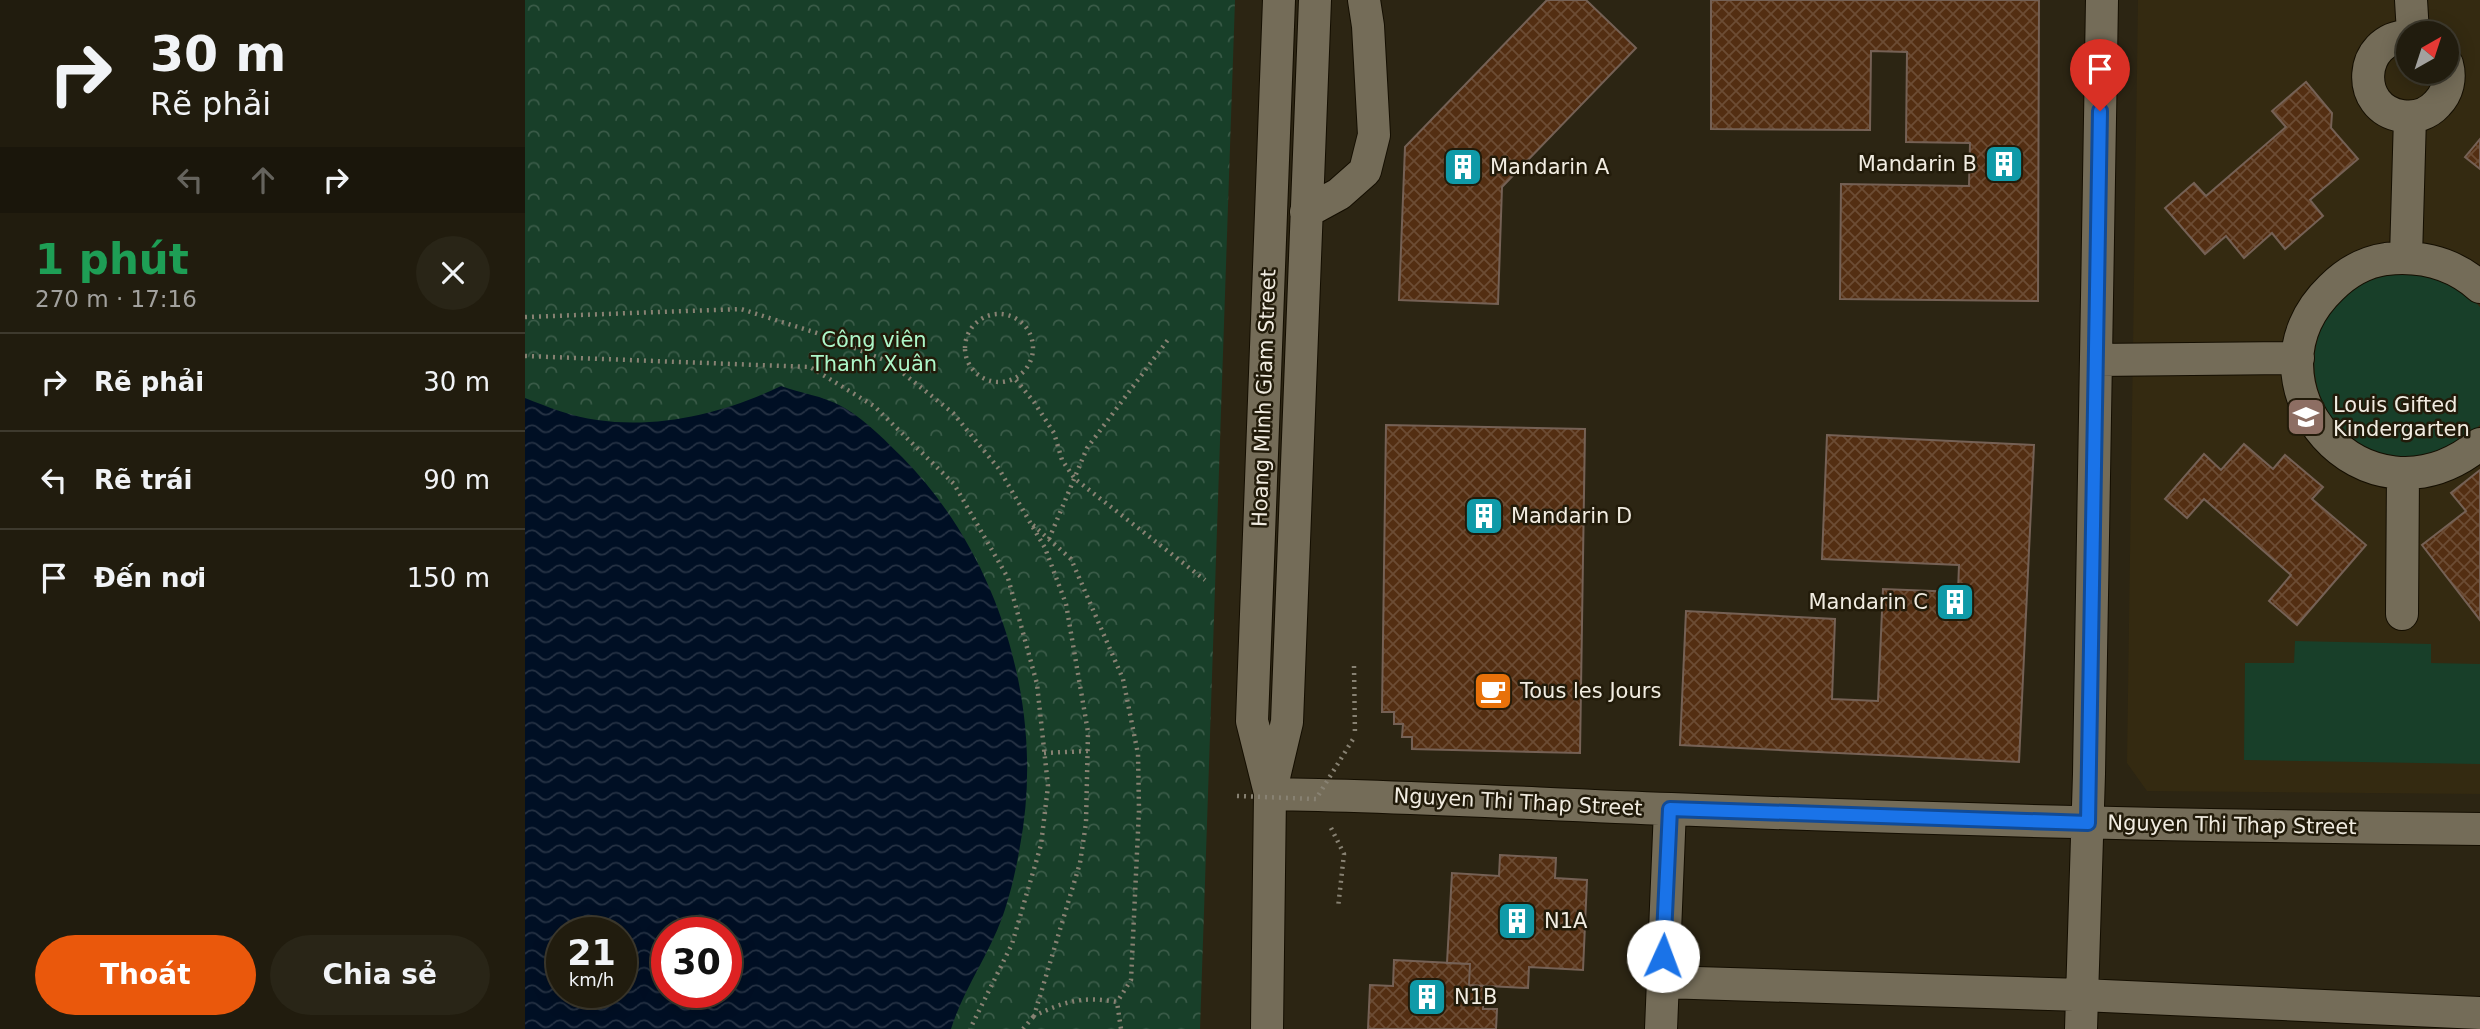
<!DOCTYPE html>
<html lang="vi">
<head>
<meta charset="utf-8">
<style>
	:root { --surface:#211c0e; --page:#292517; --text:#f1f3f6; --muted:#a2a19e; --line:#3e3a2e; --accent:#ea580c }
	body { margin:0; font-family:"DejaVu Sans",sans-serif; background:var(--page); color:var(--text); height:100vh; display:flex; flex-direction:column; font-size:26px; white-space:nowrap }
	* { box-sizing:border-box; margin:0 }
	p { font-size:23px; color:var(--muted) }
	.icon { flex:none; width:38px; height:38px; fill:none; stroke:currentColor; stroke-width:2; stroke-linecap:round; stroke-linejoin:round }
	.map { position:relative; flex:1; overflow:hidden }
	.drawer { display:flex; flex-direction:column; background:var(--surface); width:525px }
	.drawer>* { flex:none }
	.top-card { background:#211c0e; color:var(--text); overflow:hidden }
	.needle { width:46px; rotate:39deg }
	.buttons { position:absolute; left:1871px; top:21px; display:grid; gap:14px }
	.buttons a { display:grid; place-items:center; width:63px; height:63px; border-radius:50%; background:var(--surface); box-shadow:0 4px 18px #0003,0 0 0 2px var(--line); font-size:35px }
	.speed { position:absolute; left:21px; top:917px; display:flex; gap:14px; font-size:35px; font-weight:700; text-align:center }
	.speed>* { display:grid; place-content:center; width:91px; height:91px; border-radius:50%; background:var(--surface); box-shadow:0 4px 18px #0003,0 0 0 2px var(--line); line-height:1 }
	.speed small { font-size:18px; font-weight:400 }
	.speed .limit { border:10px solid #d22; background:#fff; color:#111 }
	.pin { position:absolute; display:grid; place-items:center; width:60px; height:60px; color:#fff; margin:-72px -30px; border-radius:50% 50% 50% 0; rotate:-45deg; box-shadow:0 0 7px #0007 }
	.pin .icon { rotate:45deg }
	.me { position:absolute; width:77px; margin:-38px; rotate:2deg; stroke-linejoin:round; filter:drop-shadow(0 0 5px #0008) }
	.turn { display:flex; align-items:center; gap:24px; height:147px; padding:0 35px; font-size:32px }
	.turn .icon { width:91px; height:91px; stroke-width:2.5 }
	.turn b { display:block; font-size:49px; line-height:60px }
	.lanes { display:flex; align-items:center; height:66px; padding:0 35px; background:#0003; justify-content:center; gap:35px; direction:ltr }
	.lanes .off { opacity:.35 }
	.round { display:grid; place-items:center; flex:none; width:74px; height:74px; border-radius:37px; background:var(--page) }
	.head { display:flex; align-items:center; justify-content:space-between; height:119px; padding:0 35px }
	h1 { font-size:42px; font-weight:600; line-height:52px; color:#1e9e55 }
	.action { display:flex; gap:14px; margin-top:auto; padding:14px 35px }
	.action a { flex:1; height:80px; border-radius:42px; background:var(--accent); color:#fff; font-size:28px; font-weight:600; line-height:80px; text-align:center }
	.action a+a { background:var(--page); color:var(--text) }
	ul { padding:0; list-style:none }
	li { display:flex; align-items:center; gap:21px; height:98px; padding:0 35px; border-top:2px solid var(--line) }
	li div { flex:1 }
	li b { display:block; font-size:26px }
	li em { font-style:normal }
	main { display:flex; flex:1; min-height:0 }
	.map>svg:first-child { display:block }
	.built { fill:#342a11; fill-rule:evenodd }
	.green { fill:#183f29 }
	.park { fill:url(#park-crowns); fill-rule:evenodd }
	.water { fill:url(#water-waves); fill-rule:evenodd }
	.building { fill:url(#building-cross-hatch); stroke:#756155; stroke-width:2 }
	.lines { fill:none; stroke-linecap:round; stroke-linejoin:round }
	.minor-casing { stroke:#140e01; stroke-width:34 }
	.path { stroke:#888273; stroke-width:4.5; stroke-dasharray:2 5; stroke-linecap:butt }
	.minor { stroke:#746c58; stroke-width:32 }
	.path-bridge { stroke:#888273; stroke-width:4.5; stroke-dasharray:2 5; stroke-linecap:butt }
	.route-casing { stroke:#114b97; stroke-width:18 }
	.route { stroke:#1a73e8; stroke-width:12 }
	.labels { text-anchor:middle; dominant-baseline:central; stroke-width:5; stroke-linejoin:round; paint-order:stroke }
	.poi-label { font-size:21px; fill:#f1ece1; stroke:#221b0a; text-anchor:start }
	.park-label { font-size:21px; fill:#adf7c9; stroke:#221b0a }
	.street-label { font-size:21px; fill:#f1ece1; stroke:#221b0a }
</style>
</head>
<body>
<main>
<section class="drawer">
<div class="top-card">
<div class="turn"><svg class="icon" aria-label="right" viewBox="0 0 24 24"><path d="M7 20v-9h11M14 6l5 5-5 5"/></svg><div><b>30 m</b>Rẽ phải</div></div>
<div class="lanes"><svg class="icon off" aria-label="left" viewBox="0 0 24 24"><path d="M17 20v-9H6M10 6l-5 5 5 5"/></svg><svg class="icon off" aria-label="ahead" viewBox="0 0 24 24"><path d="M12 20V5M6 11l6-6 6 6"/></svg><svg class="icon" aria-label="right" viewBox="0 0 24 24"><path d="M7 20v-9h11M14 6l5 5-5 5"/></svg></div>
</div>
<div class="head"><div><h1>1 phút</h1><p>270 m · 17:16</p></div><a class="round"><svg class="icon" aria-label="close" viewBox="0 0 24 24"><path d="M6 6l12 12M18 6L6 18"/></svg></a></div>
<ul>
<li><svg class="icon" aria-label="right" viewBox="0 0 24 24"><path d="M7 20v-9h11M14 6l5 5-5 5"/></svg><div><b>Rẽ phải</b></div><em>30 m</em></li>
<li><svg class="icon" aria-label="left" viewBox="0 0 24 24"><path d="M17 20v-9H6M10 6l-5 5 5 5"/></svg><div><b>Rẽ trái</b></div><em>90 m</em></li>
<li><svg class="icon" aria-label="arrive" viewBox="0 0 24 24"><path d="M6 21V4h12l-3 4 3 4H6"/></svg><div><b>Đến nơi</b></div><em>150 m</em></li>
</ul>
<div class="action"><a>Thoát</a><a>Chia sẻ</a></div>
</section>
<div class="map">
<svg width="1955" height="1029" viewBox="0 0 1955 1029">
	<defs>
		<pattern id="park-crowns" width="20" height="18" patternUnits="userSpaceOnUse" patternTransform="scale(1.75)"><rect width="20" height="18" fill="#183f29"/><path d="M2 6a3 3 0 1 1 6 0M12 15a3 3 0 1 1 6 0" fill="none" stroke="#3a5b48"/></pattern>
		<pattern id="water-waves" width="16" height="10" patternUnits="userSpaceOnUse" patternTransform="scale(1.75)"><rect width="16" height="10" fill="#000f24"/><path d="M0 5q4-4 8 0t8 0" fill="none" stroke="#263244"/></pattern>
		<pattern id="building-cross-hatch" width="8" height="8" patternUnits="userSpaceOnUse" patternTransform="scale(1.75)"><rect width="8" height="8" fill="#532e12"/><path d="M0 0l8 8M0 8l8-8" fill="none" stroke="#6c4c34"/></pattern>
	</defs>
	<rect width="100%" height="100%" fill="#2c2513"/>
	<path class="built" d="M1613,0h342v794l-333,-3 -20,-28zM1883,33h39v39h-39z"/>
	<path class="green" d="M1882,270c32,6 51,12 73,37v118c-15,14 -29,26 -50,31 -87,21 -152,-84 -93,-152 10,-12 23,-22 38,-28 10,-4 22,-4 32,-6z
		M1770,641l136,3v19l49,1v100l-236,-4 1,-97h49z"/>
	<path class="park" d="M0,0h710l-35,1029h-675zM37,933h59v59h-59zM142,933h59v59h-59z"/>
	<path class="water" d="M256,386c19,7 42,10 60,20 21,11 44,34 61,51 98,99 144,252 118,389 -4,24 -10,50 -18,72 -14,38 -39,72 -51,111h-426v-631c23,9 47,19 72,22 62,9 128,-7 184,-34zM37,933h59v59h-59zM142,933h59v59h-59z"/>
	<path class="building" d="M1022,0h39l50,48 -134,139 -4,117 -99,-4 6,-153z
		M1186,0h328l-1,301 -198,-2 1,-115 128,2 1,-43 -64,-1 1,-90 -36,-1 -1,79 -159,-1z
		M1781,82l26,31 -1,15 27,31 -48,41 13,16 -38,33 -13,-16 -28,25 -18,-22 -21,18 -40,-46 29,-25 12,13 80,-69 -14,-16z
		M1955,139v30l-15,-12z
		M861,425l199,4 -5,324 -168,-4v-12h-10l1,-13h-9v-12h-12z
		M1302,435l207,10 -15,317 -339,-17 6,-134 149,8 -3,80 46,2 5,-112 75,3 1,-27 -137,-6z
		M1719,444l29,25 12,-14 38,32 -11,12 54,46 -69,80 -28,-24 22,-26 -87,-76 -17,19 -22,-19 39,-45 17,16z
		M1955,470v150l-58,-75 44,-34 -15,-18z
		M975,855l56,3 -1,20 32,2 -4,90 -54,-3 -1,21 -59,-3 1,-21 -23,-1 5,-90 47,3z
		M869,960l76,4 -1,21 15,1 -1,23h14l-1,20h-128l2,-44 23,1z"/>
	<g class="lines">
		<g class="minor-casing">
			<path id="minor" d="M1886,0l2,33
				M1883,36c-50,2 -54,73 -6,80 13,2 26,-2 35,-12 11,-11 14,-26 10,-40
				M781,212l33,-18 26,-23 9,-36 -6,-109 -4,-26
				M1881,257l4,-140
				M1955,287c-27,-24 -58,-32 -94,-28 -21,3 -40,14 -55,29 -97,93 33,250 149,156
				M1571,360l202,-2
				M1877,614l1,-140
				M744,789l-17,-68 27,-721
				M745,794c134,2 268,10 401,15 270,11 539,17 809,20
				M1138,982l419,13 398,18
				M742,1029l3,-235 17,-72 28,-722
				M1136,1029l9,-220
				M1556,1029l8,-255 13,-774"/>
		</g>
		<path class="path" d="M440 348a34 34 0 1 1 68 0a34 34 0 1 1-68 0Z
			M0,317l216,-8 79,25 69,28 64,51 46,56 46,79 21,56 22,128 -2,91 -6,40 -46,153c31,-15 49,-20 83,-14l4,27
			M0,356l285,11 64,39 80,78 54,94 29,106 11,102 -7,59 -29,99 -42,85
			M491,380l18,22 20,31 8,27 13,19 130,101
			M508,525l38,34 52,120 15,75 1,56 -8,170 -14,22
			M524,539l38,-91 83,-111
			M829,666l1,70
			M519,753l44,-2
			M806,828l13,26 -6,54
			M498,1029l11,-13"/>
		<use href="#minor" class="minor"/>
		<path class="path-bridge" d="M712,796l79,3 39,-63"/>
	</g>
	<g class="lines">
		<g class="route-casing">
			<path id="route" d="M1138,956l7,-147 418,14 12,-712"/>
		</g>
		<use href="#route" class="route"/>
	</g>
	<defs>
		<g id="building-square" transform="scale(2.0125)"><rect x="-9" y="-9" width="18" height="18" rx="4" fill="#0f9aa8" stroke="#221b0a"/><path d="M-4-6H4V6H1V3H-1V6H-4ZM-2.5-4.3h1.7v1.8h-1.7ZM.8-4.3h1.7v1.8H.8ZM-2.5-1h1.7V.8h-1.7ZM.8-1h1.7V.8H.8Z" fill="#fff"/></g>
		<g id="school-square" transform="scale(2.0125)"><rect x="-9" y="-9" width="18" height="18" rx="4" fill="#8d6e63" stroke="#221b0a"/><path d="M0-5L7-2L0 1L-7-2ZM-4 1L0 2.5L4 1V4Q0 6-4 4Z" fill="#fff"/></g>
		<g id="cafe-square" transform="scale(2.0125)"><rect x="-9" y="-9" width="18" height="18" rx="4" fill="#e8710a" stroke="#221b0a"/><path d="M-5.5-4.5H6V0H3Q3 3.5 0 3.5H-2.5Q-5.5 3.5-5.5 0ZM3-3.2v2h1.7v-2ZM-6 4.5H4V6H-6Z" fill="#fff"/></g>
	</defs>
	<g fill-rule="evenodd">
		<use href="#building-square" x="1479" y="164"/>
		<use href="#building-square" x="938" y="167"/>
		<use href="#school-square" x="1781" y="417"/>
		<use href="#building-square" x="959" y="516"/>
		<use href="#building-square" x="1430" y="602"/>
		<use href="#cafe-square" x="968" y="691"/>
		<use href="#building-square" x="992" y="921"/>
		<use href="#building-square" x="902" y="997"/>
	</g>
	<g class="labels">
		<g class="poi-label">
			<text x="1452" y="164" text-anchor="end">Mandarin B</text>
			<text x="965" y="167">Mandarin A</text>
			<text x="1808" y="405">Louis Gifted<tspan x="1808" dy="24">Kindergarten</tspan></text>
			<text x="986" y="516">Mandarin D</text>
			<text x="1403" y="602" text-anchor="end">Mandarin C</text>
			<text x="995" y="691">Tous les Jours</text>
			<text x="1019" y="921">N1A</text>
			<text x="929" y="997">N1B</text>
		</g>
		<g class="park-label">
			<text x="349" y="340">Công viên<tspan x="349" dy="24">Thanh Xuân</tspan></text>
		</g>
		<g class="street-label">
			<text transform="translate(739 398) rotate(-88)">Hoang Minh Giam Street</text>
			<text transform="translate(993 802) rotate(3)">Nguyen Thi Thap Street</text>
			<text transform="translate(1707 825) rotate(1)">Nguyen Thi Thap Street</text>
		</g>
	</g>
</svg>
<div class="buttons">
<a><svg class="needle" viewBox="-14 -14 28 28"><path d="M0-13l5 13h-10z" fill="#e53935"/><path d="M0 13l5-13h-10z" fill="#a2a19e"/></svg></a>
</div>
<div class="speed"><div>21<small>km/h</small></div><div class="limit">30</div></div>
<div class="pin" style="left:1575px;top:111px;background:#d93025"><svg class="icon" aria-label="arrive" viewBox="0 0 24 24"><path d="M6 21V4h12l-3 4 3 4H6"/></svg></div>
<svg class="me" style="left:1138px;top:956px" viewBox="-20 -20 40 40"><circle r="19" fill="#fff"/><path d="M0-13L10 11 0 6-10 11z" fill="#1a73e8"/></svg>
</div>
</main>
</body>
</html>
